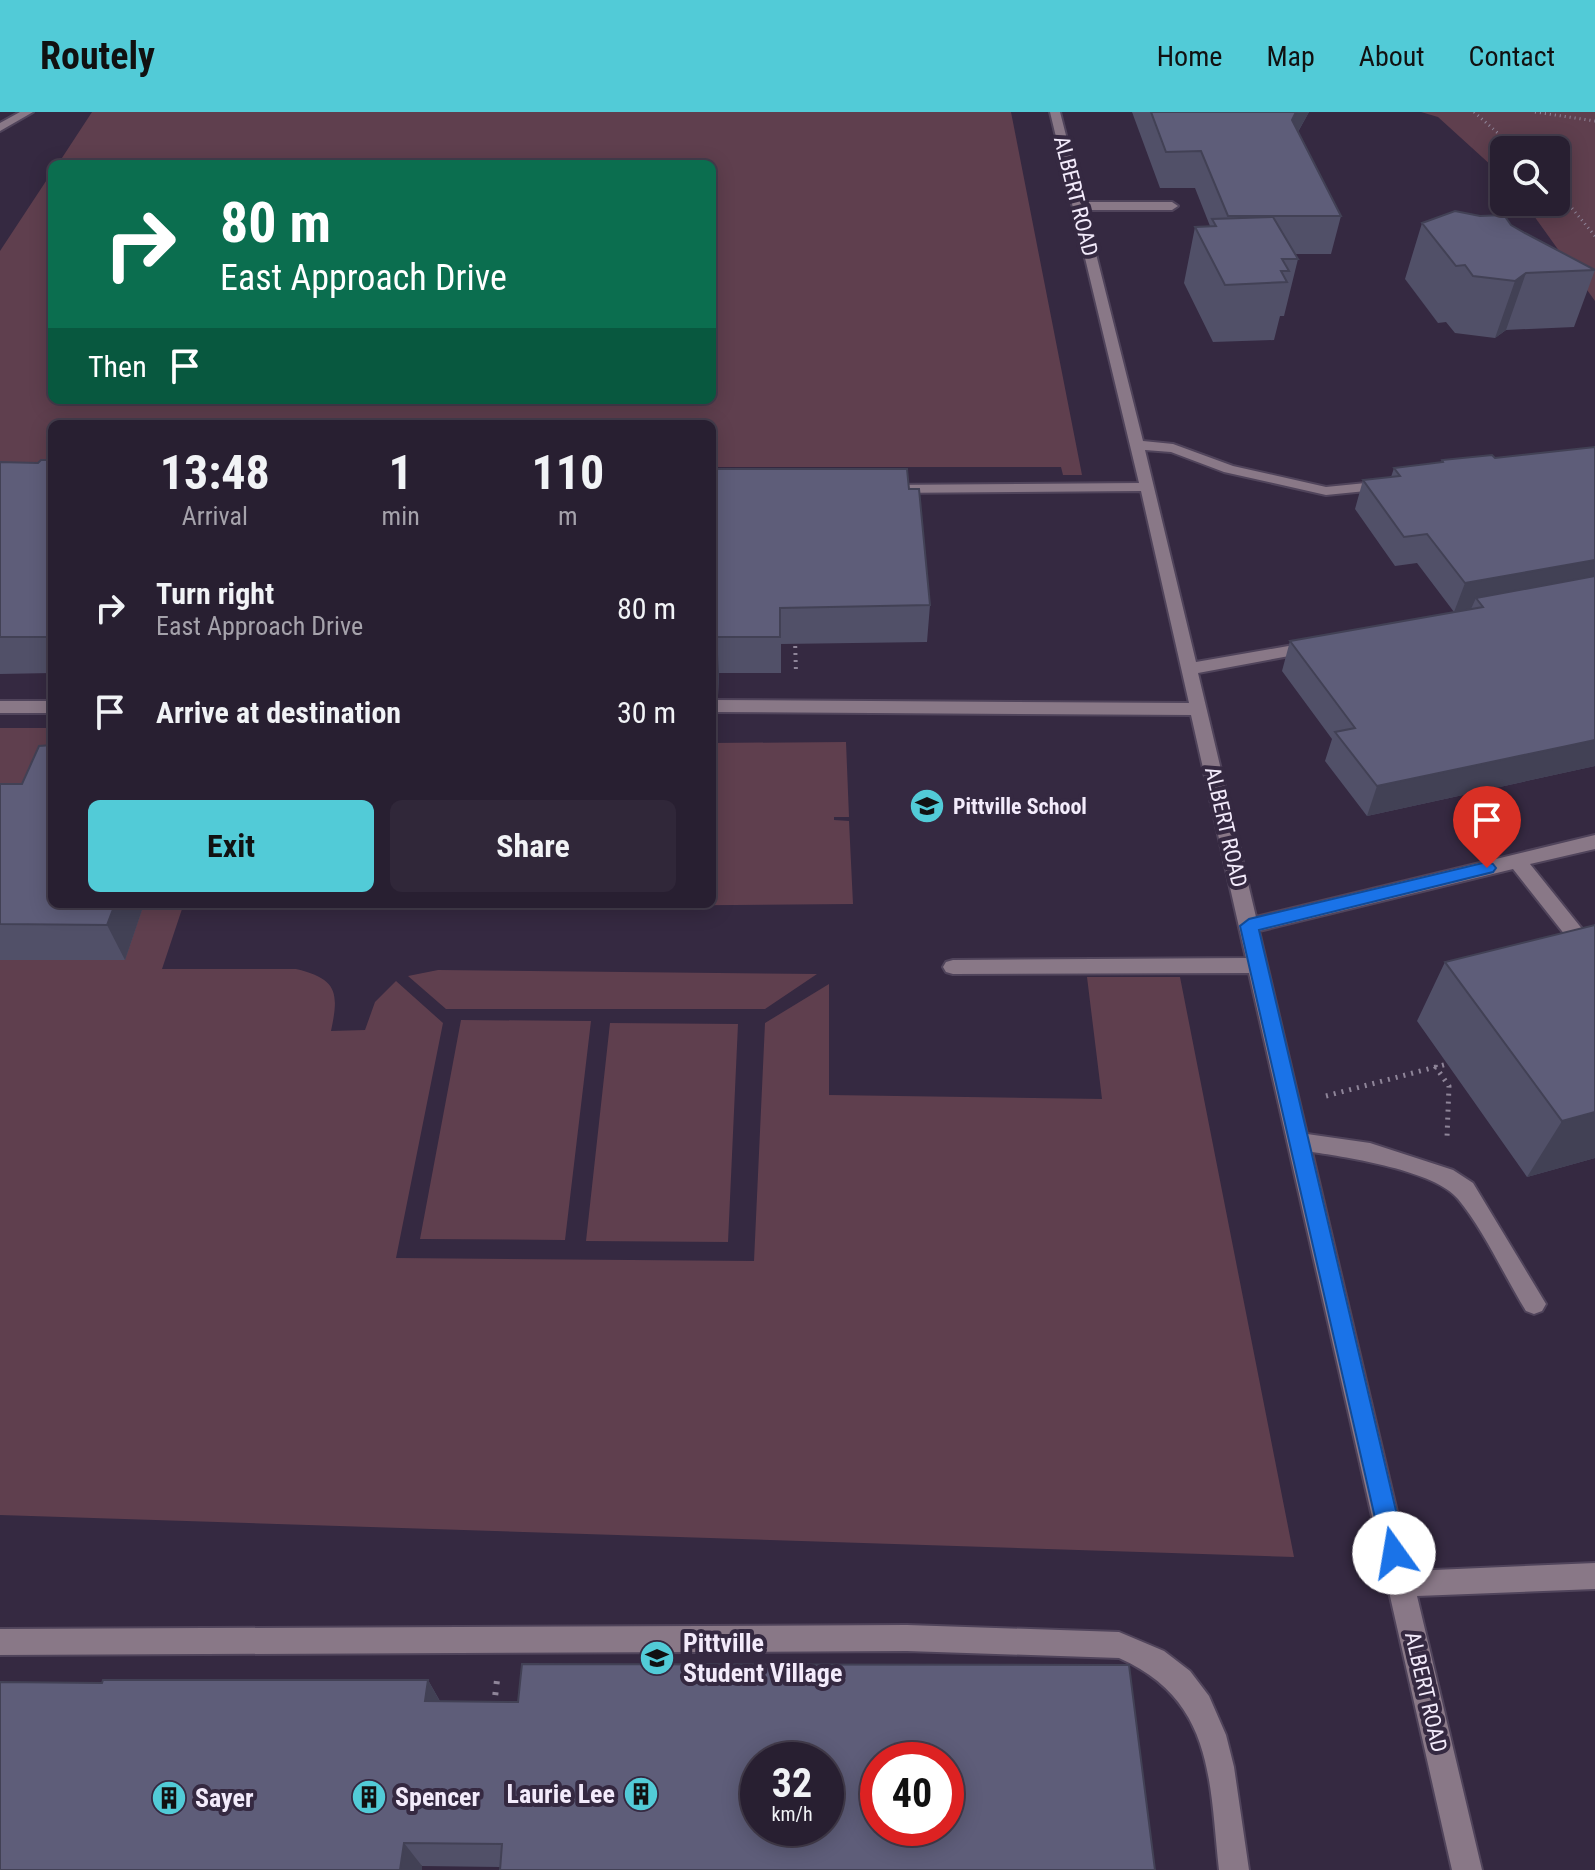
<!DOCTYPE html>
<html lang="en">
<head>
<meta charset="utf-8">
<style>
	:root { --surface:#281f31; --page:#302739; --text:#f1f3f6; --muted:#a5a2ab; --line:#443d4d; --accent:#52cbd7 }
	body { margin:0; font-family:"Roboto Condensed",sans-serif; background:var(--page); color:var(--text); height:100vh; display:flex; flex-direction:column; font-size:30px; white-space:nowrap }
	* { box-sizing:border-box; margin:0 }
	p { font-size:26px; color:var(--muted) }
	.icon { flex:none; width:44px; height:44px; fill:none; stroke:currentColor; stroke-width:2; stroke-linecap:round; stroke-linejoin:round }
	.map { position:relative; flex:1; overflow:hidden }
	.sheet { position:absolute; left:48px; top:308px; width:668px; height:488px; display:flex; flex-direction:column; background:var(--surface); border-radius:12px; box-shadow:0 4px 20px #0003,0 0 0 2px var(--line) }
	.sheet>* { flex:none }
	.hud { position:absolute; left:48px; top:48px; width:668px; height:244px; border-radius:12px; box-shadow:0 4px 20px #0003,0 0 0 2px var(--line); background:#0b6e4f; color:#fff; overflow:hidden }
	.buttons { position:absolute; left:1490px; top:24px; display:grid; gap:16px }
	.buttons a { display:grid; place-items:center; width:80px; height:80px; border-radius:12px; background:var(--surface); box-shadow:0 4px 20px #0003,0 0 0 2px var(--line); font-size:40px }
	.speed { position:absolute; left:740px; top:1630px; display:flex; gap:16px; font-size:40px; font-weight:700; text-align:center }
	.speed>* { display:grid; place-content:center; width:104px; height:104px; border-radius:50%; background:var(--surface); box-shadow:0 4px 20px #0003,0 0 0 2px var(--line); line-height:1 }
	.speed small { font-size:20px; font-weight:400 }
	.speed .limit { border:12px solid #d22; background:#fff; color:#111 }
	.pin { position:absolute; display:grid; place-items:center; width:68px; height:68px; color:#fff; margin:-82px -34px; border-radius:50% 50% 50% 0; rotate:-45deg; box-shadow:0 0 8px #0007 }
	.pin .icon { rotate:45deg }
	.me { position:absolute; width:88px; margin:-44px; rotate:347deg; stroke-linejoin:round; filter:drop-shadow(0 0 6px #0008) }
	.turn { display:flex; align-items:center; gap:28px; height:168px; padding:0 40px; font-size:36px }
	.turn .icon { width:104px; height:104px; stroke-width:2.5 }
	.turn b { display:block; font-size:56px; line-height:68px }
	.then { display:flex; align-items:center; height:76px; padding:0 40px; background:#0003; gap:16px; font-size:30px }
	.eta { display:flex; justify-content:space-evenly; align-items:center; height:136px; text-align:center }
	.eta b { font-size:48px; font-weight:700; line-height:56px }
	.cta { display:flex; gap:16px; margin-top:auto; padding:16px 40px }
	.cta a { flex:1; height:92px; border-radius:12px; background:var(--accent); color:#111; font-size:32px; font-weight:700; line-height:92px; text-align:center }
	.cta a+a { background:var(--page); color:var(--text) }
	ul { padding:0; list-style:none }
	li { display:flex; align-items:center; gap:24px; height:104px; padding:0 40px }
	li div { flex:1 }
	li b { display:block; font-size:30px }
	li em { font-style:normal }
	header { display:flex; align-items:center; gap:48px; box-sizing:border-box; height:112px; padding:0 40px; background:var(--accent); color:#111 }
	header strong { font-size:38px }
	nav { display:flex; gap:44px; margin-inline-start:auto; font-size:28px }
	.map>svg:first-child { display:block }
	.green { fill:#5f3f4e }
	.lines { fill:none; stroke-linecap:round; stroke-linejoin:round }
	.minor-casing { stroke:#50445b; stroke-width:4 }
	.path-far3 { stroke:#8f8599; stroke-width:3; stroke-dasharray:1 4; stroke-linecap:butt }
	.path-far2 { stroke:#8f8599; stroke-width:4; stroke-dasharray:2 5; stroke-linecap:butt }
	.path-far1 { stroke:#8f8599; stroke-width:5; stroke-dasharray:2 6; stroke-linecap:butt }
	.path { stroke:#8f8599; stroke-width:6; stroke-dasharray:3 8; stroke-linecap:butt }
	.minor { fill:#897887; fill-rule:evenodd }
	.wall { fill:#515068 }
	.shaded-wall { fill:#424155 }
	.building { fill:#5e5d79; stroke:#424155; stroke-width:2; fill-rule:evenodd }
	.route { fill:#1a73e8; stroke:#114b97; stroke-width:2 }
	.labels { text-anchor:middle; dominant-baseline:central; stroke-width:8; stroke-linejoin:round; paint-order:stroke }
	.street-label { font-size:22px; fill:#f3ebfb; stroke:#352941 }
	.poi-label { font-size:22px; font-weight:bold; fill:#f3ebfb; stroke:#352941; text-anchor:start }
	.near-poi-label { font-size:26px; font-weight:bold; fill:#f3ebfb; stroke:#352941; text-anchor:start }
</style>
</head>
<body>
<header>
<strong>Routely</strong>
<nav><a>Home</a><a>Map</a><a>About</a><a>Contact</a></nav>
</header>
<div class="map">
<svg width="1595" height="1758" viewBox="0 0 1595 1758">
	<rect width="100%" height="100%" fill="#352941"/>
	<path class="green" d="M92,0h919l71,363h-19l-2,-8h-349v-43h-660v42h-52v-215l52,-79v228h660v-236h-654z
		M1421,0h174v189l-71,-99h32v-52h-52v27l-66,-60z
		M0,616h52v176h278l-147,2 -21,63h134c42,10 43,24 35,62l34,-1 10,-28 21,-21 47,42 -47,235 358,3 11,-238 64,-39v111l273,4 -15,-122h93l114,580 -1294,-42z
		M846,630l3,75h-15v3l15,1 4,83 -242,2 101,-2v-161z
		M438,858l379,4 -52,35h-319l-38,-33z
		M461,908l130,1 -26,219 -145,-1z
		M610,911l128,1 -10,218 -142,-1z"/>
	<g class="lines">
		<g class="minor-casing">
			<path id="minor" d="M20,0h13l-33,19v-8z
				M1050,0h10l23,90h89l6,4 -6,4h-87l58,231 30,3 60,22 93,21 60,-6 7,4 -7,4 -60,6 -102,-23 -53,-20 -26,-2 51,212 115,-20 8,5 -8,5 -113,21 58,244 339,-82v14l-65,15 65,81v21l-7,-2 -75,-95 -254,62 48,203 63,9 83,27 20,13 73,121 -4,7 -8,3 -8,-3c-21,-34 -43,-82 -68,-112 -22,-28 -111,-42 -146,-47l99,419 184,-8v26l-178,7 65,274h-30l-203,-897 -296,1 -7,-2 -3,-5 3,-5 7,-2 293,-2 -55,-243 -479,-3v-12l477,3 -48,-212 -257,2 -7,-4 7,-4 255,-2z
				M0,589h52v12h-52z
				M907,1513l212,7 45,19 26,20 19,25 17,39 8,32 15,103h-30c-10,-90 -5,-170 -100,-212l-212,-7 -907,4v-26z"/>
		</g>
		<path class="path-far3" d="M1474,0l43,38
			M1535,0l60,9
			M1556,77l39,47"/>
		<path class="path-far2" d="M795,527l1,34"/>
		<path class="path-far1" d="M1435,954l14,20 -2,51
			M1326,984l121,-32"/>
		<path class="path" d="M494,1594l3,-26"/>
		<use href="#minor" class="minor"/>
	</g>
	<path class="wall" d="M1132,0h177l-11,20 43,84 -10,38h-36l3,5 -14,57h-4l-6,24 -61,2 -29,-59 11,-56 15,-1 -15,-38h-35z
		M1422,111l89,2 84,45 -21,57 -68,3 -11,8 -40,-5 -9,-11 -8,1 -33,-44z
		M1595,335v319l-228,50 -42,-55 7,-22 -50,-68 8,-30 164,-29 -37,-49 -22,3 -40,-57 8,-29 28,-3 3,-9 47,-5 1,-3 53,-2z
		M52,348v213l-52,1v-212l38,1z
		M712,357l197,20 21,116 -3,37 -146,2v29h-62l-1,23h-6z
		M0,672l144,120 -19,56h-125z
		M1595,813v233l-68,19 -110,-156 28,-59z
		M428,1568l12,21 78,1 -18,165 -78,-1 -320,-183z"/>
	<path class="shaded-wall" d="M1296,0h13l-25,44 8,-36z
		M1526,161l-20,57 -11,8 20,-57z
		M1595,448v26l-119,12 -5,11 -17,3 11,-29z
		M717,525l2,36 -1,23 -2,-37z
		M1595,628v26l-228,50 10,-30z
		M115,792h29l-19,56 -18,-35z
		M1595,1000v46l-68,19 35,-56z
		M428,1568l16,29 -19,-8z
		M404,1731l18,23v4h-22z"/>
	<path class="building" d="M1151,0h145l-4,8 49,96h-113l-27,-65 -35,1z
		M1455,99l25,5 24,-1 7,10 14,8 70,37 -69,3 -11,8 -42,-5 -8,-11 -9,1 -34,-43z
		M1273,105l25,42h-16l7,12h-8l6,11 -62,3 -30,-58 21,-1 -4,-7z
		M1595,335v113l-130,23 -38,-49 -23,3 -41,-57 37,-4 -6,-8 49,-6 -1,-2 50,-5 3,3z
		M41,348h11v177h-52v-175l38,1z
		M712,357h195l2,20h10l11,116 -150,3v29h-63l-1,22h-4z
		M1595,464v164l-28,6 -190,40 -42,-54 20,-4 -65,-87 193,-34 -7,-9z
		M52,633v159h63l-8,21 -107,-1v-140h22l17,-38z
		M1595,813v187l-33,9 -117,-159z
		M522,1552l607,1 26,205h-655l2,-26 -98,-1 -4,27h-400v-188l102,1 1,-3h325l-3,21 93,1zM758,1648h68v68h-68zM878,1648h68v68h-68z"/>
	<path class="route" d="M1487,750l6,2 3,4 -3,4 -234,58 147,623 -3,8 -9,4 -8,-4 -3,-8 -143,-627 9,-7z"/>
	<defs>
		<g id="school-disc" transform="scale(1.8)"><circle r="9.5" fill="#52cbd7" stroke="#352941"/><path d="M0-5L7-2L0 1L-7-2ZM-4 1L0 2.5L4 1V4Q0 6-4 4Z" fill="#111"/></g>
		<g id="university-disc" transform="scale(1.8)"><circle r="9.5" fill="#52cbd7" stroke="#352941"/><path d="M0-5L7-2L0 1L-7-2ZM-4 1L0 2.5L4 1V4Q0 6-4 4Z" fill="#111"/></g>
		<g id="building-disc" transform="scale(1.8)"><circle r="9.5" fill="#52cbd7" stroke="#352941"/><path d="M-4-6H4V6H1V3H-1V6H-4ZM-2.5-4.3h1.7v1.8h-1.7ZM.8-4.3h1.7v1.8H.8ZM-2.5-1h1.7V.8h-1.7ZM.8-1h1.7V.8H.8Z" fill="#111"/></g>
	</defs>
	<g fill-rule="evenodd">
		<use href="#school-disc" x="927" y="694"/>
		<use href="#university-disc" x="657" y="1546"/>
		<use href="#building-disc" x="641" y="1682"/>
		<use href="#building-disc" x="369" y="1685"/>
		<use href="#building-disc" x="169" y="1686"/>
	</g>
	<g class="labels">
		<g class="street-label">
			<text transform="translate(1076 84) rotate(76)">ALBERT ROAD</text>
			<text transform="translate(1226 715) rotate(77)">ALBERT ROAD</text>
			<text transform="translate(1426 1580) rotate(77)">ALBERT ROAD</text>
		</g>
		<g class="poi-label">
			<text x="953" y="694">Pittville School</text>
		</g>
		<g class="near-poi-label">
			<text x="683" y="1531">Pittville<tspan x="683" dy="30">Student Village</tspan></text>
			<text x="615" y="1682" text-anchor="end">Laurie Lee</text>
			<text x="395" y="1685">Spencer</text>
			<text x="195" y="1686">Sayer</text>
		</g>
	</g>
</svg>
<div class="buttons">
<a><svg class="icon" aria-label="search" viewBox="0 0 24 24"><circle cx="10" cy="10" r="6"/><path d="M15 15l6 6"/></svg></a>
</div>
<div class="speed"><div>32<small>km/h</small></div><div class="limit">40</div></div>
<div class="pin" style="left:1487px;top:756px;background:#d93025"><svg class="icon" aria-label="arrive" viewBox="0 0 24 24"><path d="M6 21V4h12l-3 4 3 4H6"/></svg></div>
<svg class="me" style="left:1394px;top:1441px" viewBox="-20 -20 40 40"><circle r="19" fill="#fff"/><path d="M0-13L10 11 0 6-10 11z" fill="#1a73e8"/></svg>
<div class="hud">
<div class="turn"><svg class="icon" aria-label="right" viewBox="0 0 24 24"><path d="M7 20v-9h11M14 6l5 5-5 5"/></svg><div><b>80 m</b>East Approach Drive</div></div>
<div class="then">Then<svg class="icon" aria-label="arrive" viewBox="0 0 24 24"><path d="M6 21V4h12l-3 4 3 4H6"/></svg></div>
</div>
<section class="sheet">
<div class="eta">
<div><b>13:48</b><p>Arrival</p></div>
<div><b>1</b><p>min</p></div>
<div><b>110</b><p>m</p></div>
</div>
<ul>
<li><svg class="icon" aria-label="right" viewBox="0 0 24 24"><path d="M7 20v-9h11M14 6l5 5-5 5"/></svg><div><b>Turn right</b><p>East Approach Drive</p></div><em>80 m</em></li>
<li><svg class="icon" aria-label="arrive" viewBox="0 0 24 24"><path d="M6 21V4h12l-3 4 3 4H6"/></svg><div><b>Arrive at destination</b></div><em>30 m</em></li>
</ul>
<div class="cta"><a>Exit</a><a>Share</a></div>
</section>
</div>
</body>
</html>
